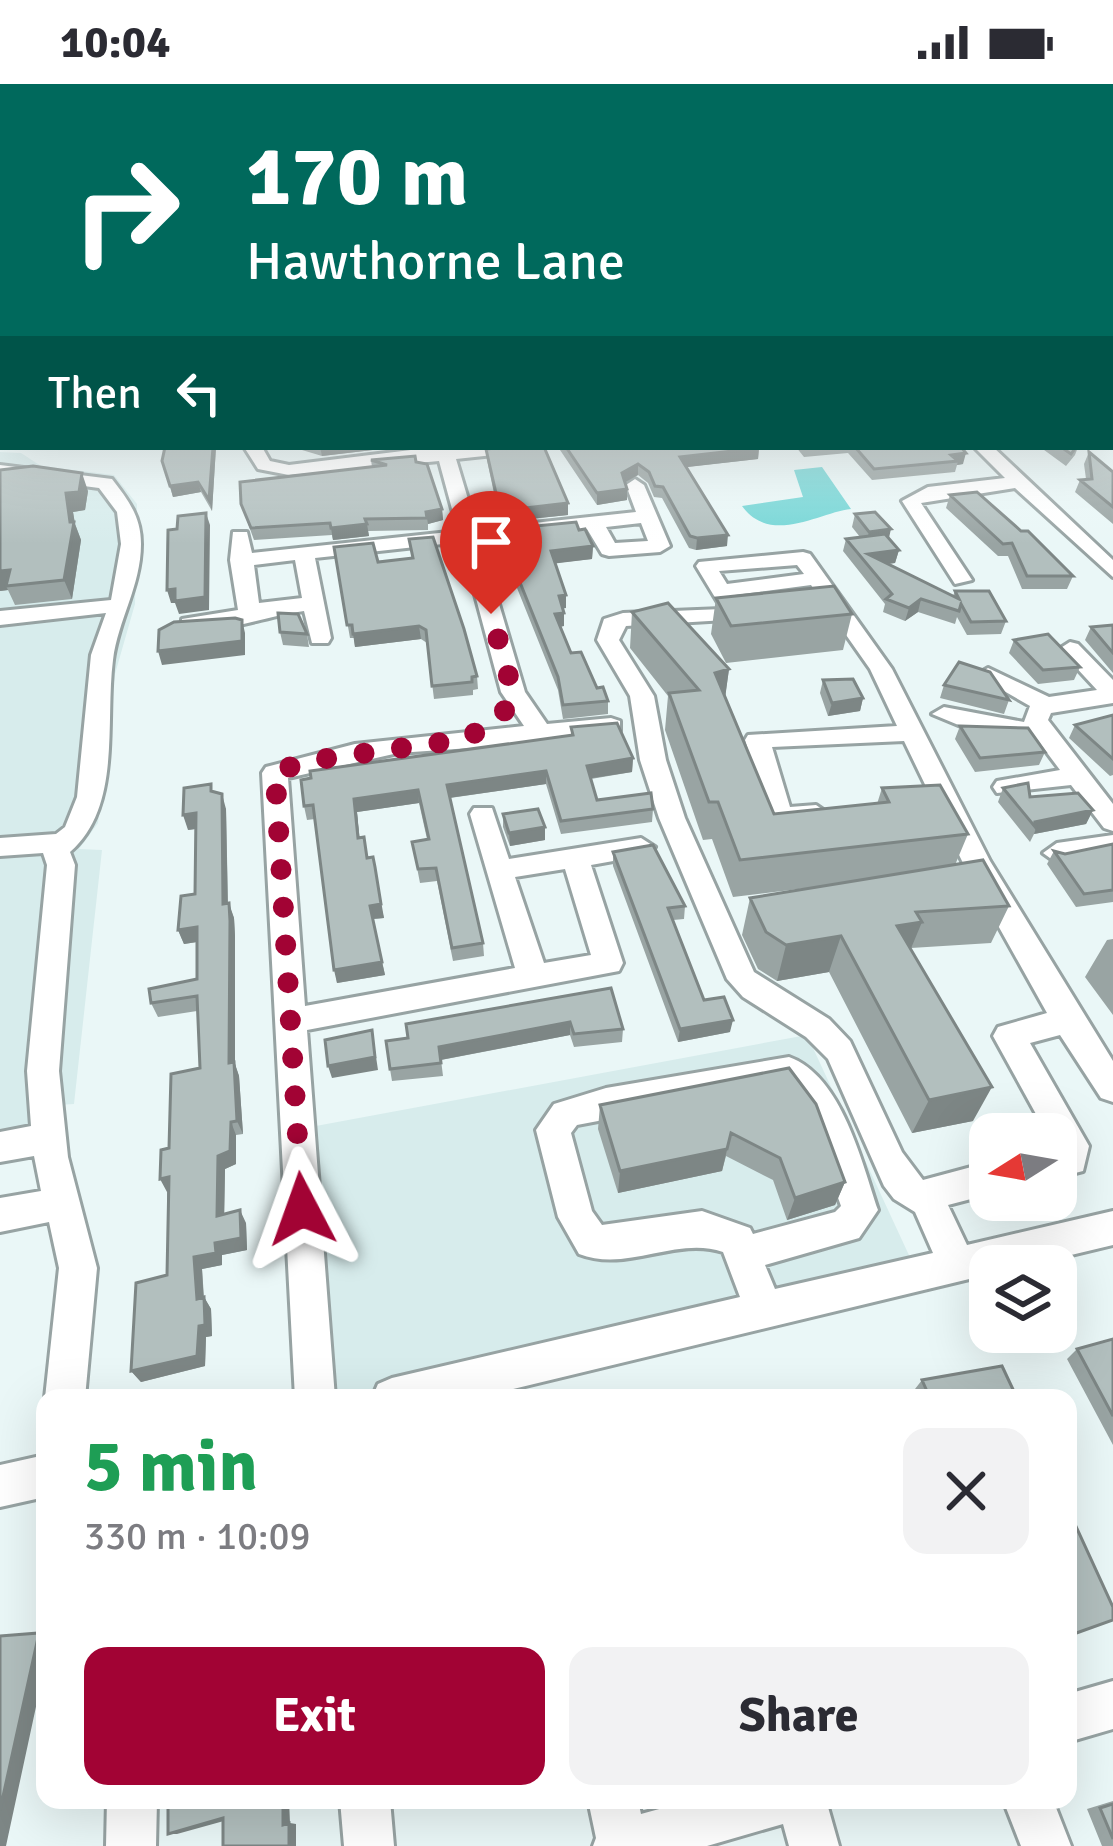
<!DOCTYPE html>
<html lang="en">
<head>
<meta charset="utf-8">
<style>
	:root { --surface:#fff; --page:#f2f2f3; --text:#2b2b33; --muted:#7c7c81; --accent:#a20334 }
	body { margin:0; font-family:Signika,sans-serif; background:var(--page); color:var(--text); height:100vh; display:flex; flex-direction:column; font-size:45px; white-space:nowrap }
	* { box-sizing:border-box; margin:0 }
	p { font-size:39px; color:var(--muted) }
	.icon { flex:none; width:66px; height:66px; fill:none; stroke:currentColor; stroke-width:2; stroke-linecap:round; stroke-linejoin:round }
	.map { position:relative; flex:1; overflow:hidden }
	.details { position:absolute; left:36px; top:1305px; width:1041px; height:420px; display:flex; flex-direction:column; background:var(--surface); border-radius:24px; box-shadow:0 12px 48px #0002 }
	.details>* { flex:none }
	.hud { position:absolute; left:0px; top:0px; width:1113px; height:366px; box-shadow:0 12px 48px #0002; background:#00695c; color:#fff; overflow:hidden }
	.needle { width:78px; rotate:259deg }
	.buttons { position:absolute; left:969px; top:1029px; display:grid; gap:24px }
	.buttons a { display:grid; place-items:center; width:108px; height:108px; border-radius:24px; background:var(--surface); box-shadow:0 12px 48px #0002; font-size:60px }
	.pin { position:absolute; display:grid; place-items:center; width:102px; height:102px; color:#fff; margin:-123px -51px; border-radius:50% 50% 50% 0; rotate:-45deg; box-shadow:0 0 12px #0007 }
	.pin .icon { rotate:45deg }
	.me { position:absolute; width:132px; margin:-66px; rotate:356deg; stroke-linejoin:round; filter:drop-shadow(0 0 9px #0008) }
	.turn { display:flex; align-items:center; gap:42px; height:252px; padding:0 48px; font-size:54px }
	.turn .icon { width:156px; height:156px; stroke-width:2.5 }
	.turn b { display:block; font-size:84px; line-height:102px }
	.then { display:flex; align-items:center; height:114px; padding:0 48px; background:#0003; gap:24px; font-size:45px }
	.round { display:grid; place-items:center; flex:none; width:126px; height:126px; border-radius:24px; background:var(--page) }
	.head { display:flex; align-items:center; justify-content:space-between; height:204px; padding:0 48px }
	h1 { font-size:72px; font-weight:700; line-height:90px; color:#1e9e55 }
	.cta { display:flex; gap:24px; margin-top:auto; padding:24px 48px }
	.cta a { flex:1; height:138px; border-radius:24px; background:var(--accent); color:#fff; font-size:48px; font-weight:700; line-height:138px; text-align:center }
	.cta a+a { background:var(--page); color:var(--text) }
	.status { display:flex; justify-content:space-between; align-items:center; height:84px; padding:0 60px; background:var(--surface); direction:ltr }
	.status svg { height:33px; fill:currentColor }
	.map>svg:first-child { display:block }
	.built { fill:#d7ecec }
	.water { fill:#76d6d6 }
	.lines { fill:none; stroke-linecap:round; stroke-linejoin:round }
	.minor-casing { stroke:#97a3a3; stroke-width:6 }
	.minor { fill:#fff; fill-rule:evenodd }
	.wall { fill:#99a4a3 }
	.shaded-wall { fill:#7d8685 }
	.building { fill:#b2bfbe; stroke:#7d8685; stroke-width:3 }
	.route { stroke:#a20334; stroke-width:21; stroke-dasharray:0 37.8 }
</style>
</head>
<body>
<div class="status"><b>10:04</b><svg viewBox="0 0 49 12"><path d="M0 12V9h3v3zM5 12V6h3v6zM10 12V3h3v9zM15 12V0h3v12zM26 1h20v11H26zM47 4h2v5h-2z"/></svg></div>
<div class="map">
<svg width="1113" height="1762" viewBox="0 0 1113 1762">
	<rect width="100%" height="100%" fill="#eaf7f7"/>
	<path class="built" d="M0,368l21,1 20,13 73,9 23,29 -2,100 -20,70 -17,149 -19,26 23,1 -28,254 -16,1 2,26 -60,11z
		M807,951l107,231 -561,132h-36l-12,-270z"/>
	<path class="water" d="M822,383l29,42c-31,3 -80,37 -109,-3l61,-9 -9,-27z"/>
	<g class="lines">
		<g class="minor-casing">
			<path id="minor" d="M1110,347h3v10h-3z
				M244,363h18l8,14 19,4 146,-18h96l-9,5 -66,7 21,70 159,-17 -10,-27 9,-6 9,6 26,61 -10,6 -51,4 -7,-2 -15,-25 -107,11 45,152 22,32 64,-6 9,3v10l-78,12 -144,10 -110,25 17,228 210,-38 -45,-154 4,-6h18l17,51 132,-21 14,9 -14,9 -50,9 32,98 -4,8 -312,59 28,368h-40l-33,-625 4,-6 89,-23 169,-18 -23,-34 -40,-150 -146,16 16,80 -3,5h-16l-8,-32c-40,5 -82,24 -122,18v-10l56,-9 -8,-50 3,-28h14l5,21 206,-22 -19,-70 -150,14 -31,-6zM641,439l7,18 -33,2 -9,-16zM295,476l7,38 -43,5 -5,-38zM565,785l26,86 -47,8 -29,-86z
				M974,363h19l120,113v17l-98,-89 -94,15 51,77 -17,4 -53,-83 26,-14 77,-9z
				M0,381l112,14c16,21 29,37 29,65 0,42 -23,76 -28,116 -8,62 9,147 -43,192l5,13 -16,206 9,86 29,111 -12,130h-40l14,-130 -10,-46 -49,10v-34l41,-7 -7,-35 -34,6v-30l31,-6 -4,-55 20,-206 -4,-12 -43,3v-18l56,-4 9,-7 12,-30 14,-142 15,-42 -106,12v-14l111,-11 10,-56 -4,-32 -18,-24 -99,-13z
				M803,468l7,2 82,115 98,192 123,200v41l-12,-4 -41,-63 -30,8 59,103 -6,25 -27,7v-44h-9l-54,-98 5,-9 49,-14 -85,-152 -58,-120 -132,6 18,60 26,-2 13,9 -13,9 -45,-1 -26,-82 3,-5 149,-9 -27,-57 -59,-84 -76,10 7,13h17v10l-133,8 -7,14 35,56 12,64 19,58 69,154 75,47 21,22 52,111 21,28 67,-18v32l-42,11 19,40 146,-34v34l-88,21h-35v8l-514,124h-104l6,-14 14,-6 348,-81 -17,-45c-47,-16 -96,21 -144,2l-21,-37 -22,-87 18,-26 52,-16 183,-31c53,19 73,106 89,153l-19,28 -94,27 10,24 158,-36 -18,-41 -21,-13 -10,-13 -56,-127 -22,-22 -63,-40 -16,-18 -68,-161 -19,-58 -10,-64 -33,-56 7,-21 19,-6 99,-4 -26,-43 3,-4zM797,481l7,9 -77,10 -8,-13zM783,1002l29,39 29,81 -6,6 -82,22 -3,-6 -48,-17 -100,14 -10,-14 -21,-78 6,-8z
				M1070,558l8,2 35,36v23l-62,10 -3,7 65,84v27l-9,-3 -33,-43 -74,8 -4,-6 4,-6 63,-11 -24,-32 -63,-7 -41,-17 12,-7 80,15 6,-16 -54,-31 12,-7 61,29 48,-7 -38,-41z
				M1113,751v18l-56,10 -14,-10 14,-10z
				M45,1371v42l-45,10v-42z
				M1113,1597v48l-45,13v-48z
				M107,1716h50l-1,46h-50z
				M340,1716h50l4,46h-50z
				M588,1716h50l3,14 51,-14h134l13,46h-50l-6,-22 -76,22h-114l3,-8z
				M1003,1716h50l18,46h-50z"/>
		</g>
		<use href="#minor" class="minor"/>
	</g>
	<path class="wall" d="M165,363h51l-4,64 -11,-19 -28,5 -11,-36z
		M292,363h106l-76,9z
		M558,363h201v1l-1,11 -72,8 41,79 -31,4 -7,-2 -27,-50 -8,-1 -6,-14 -10,-8 -13,7 2,7v11l-30,5z
		M796,363h165l2,17 -6,1 -2,7 -83,8 -24,-27 -44,4z
		M1040,363h38l-3,8 -9,11z
		M486,365l82,54v12l-68,7 -13,-62z
		M1089,368l24,20v52l-38,-32 5,-12 6,-1 -2,-15z
		M371,376l45,2 26,47 1,11 -15,4v6l-60,1 1,5 -36,4 -1,-5 -78,5 -13,-36 131,-37z
		M88,407l-3,19 -12,2 2,12 6,16 -9,59 -57,6 -7,-15 -8,1z
		M950,411l123,81 -6,13h-45l-14,-33h-10l-52,-48z
		M855,430l34,24 10,12 -4,13 -7,1 65,32 2,-5 51,30 -5,13 -34,1 -10,-18 -2,7 -37,-12 -13,9 -22,-9 2,-8 -42,-53 3,-12 14,-2 -8,-10z
		M506,445l73,1 14,16 -1,13 -37,4 11,32v13h-4l2,18 -4,1 11,26 37,48v13l-45,5 -5,-29 -43,-107 -8,-41z
		M409,455l68,137 1,13 -5,1v5l-39,4 -7,-56 -6,-4 -66,8 -1,-9h-4l-16,-91 44,15 34,-4z
		M716,514l136,16 -9,36 -117,13 -15,-29z
		M632,528l97,57 -4,28 49,117 103,-10 5,-16 86,46 -13,31 54,41 -18,37 -80,5 62,173 -61,12 -83,-161 -52,9 -19,-12 -16,-34 8,-37 73,-12 -90,11 -21,-58 -9,1 -38,-110 3,-34 -38,-48z
		M1113,541v48l-28,-33 6,-13z
		M280,548l27,2 2,13 -26,-2z
		M1014,556l66,27 -6,13 -36,4 -29,-31z
		M823,596l40,18 -3,13 -32,5 -8,-23z
		M944,601l65,15 -5,14 -64,-16z
		M1113,631v60l-3,1 -41,-38 6,-13z
		M960,642l85,26 -6,13 -64,7 -20,-33z
		M571,643l62,31 -1,14 -41,7 6,21 56,9 -1,13 -91,12 -15,-50 -96,14 33,145 1,13 -31,5 -16,-80 -17,2 -8,-41 15,-3 -8,-36 -62,9 2,26 9,20 16,60 -11,1 12,56 -48,8 -22,-164 -8,1 -3,-14 267,-70z
		M1003,704l27,9 63,13 -7,14 -52,10 -4,8 -32,-40z
		M213,708l13,17 2,94 6,15 1,18v128l4,12 4,58 -7,1v29l-11,5 -1,45 22,9 1,27 -25,5v10l-20,4 2,28 7,12 1,27 -6,1 -1,29 -64,16 -10,-11 36,-96v-83l2,-44 31,-80 -3,-57 -39,6 -7,-14 46,-24v-37l-13,2 -6,-14 17,-36 1,-65 -8,1z
		M503,730l42,13v13l-35,6 -7,-19z
		M1113,760v58l-37,5 -29,-43 7,-13 11,3z
		M613,768l72,54 -1,13 -11,1 31,80 26,32 -52,10 -65,-176z
		M1113,855v76l-28,-38 22,-37z
		M611,904l12,41 -1,13 -48,5 -4,-12 -129,25 2,16 -51,5 -2,-12 18,-31z
		M789,984l56,114 -10,23 -48,15 -14,-40 -47,-24 -4,15 -104,22 -20,-64 2,-24z
		M1113,1255v106l-46,-86 10,-10z
		M922,1296l95,18h-98l-4,-9z
		M1113,1717v45h-11l-15,-37z"/>
	<path class="shaded-wall" d="M213,363h3l-4,64 -3,-11z
		M320,363h78l-76,9z
		M759,364l-1,11 -79,9 1,-11z
		M966,369l-3,11 -6,1 1,-4 -7,-6z
		M638,380v11l-16,9v-11z
		M82,389l6,18 -3,19 -12,2 2,12 6,16 -9,59 -8,-19 6,-58 -4,-29z
		M198,398l3,10 -28,5 -3,-11z
		M627,405v11l-30,5v-12z
		M568,419v12l-68,7v-11z
		M442,425l1,11 -15,4 -2,-12z
		M206,429l4,12 -1,85 -30,4 -4,-11h-4l-4,-13z
		M367,440l2,12 -36,4 -2,-12z
		M891,445l-3,13 -22,2 3,-12z
		M728,451l-1,11 -31,4 1,-12z
		M593,462l-1,13 -41,5v-13z
		M899,466l-4,13 -27,3v-12z
		M10,486l-4,16 2,4 -8,1v-20z
		M566,511v13l-7,1v-13z
		M921,515l-3,13 -13,9 4,-13z
		M564,529v13l-9,1v-13z
		M242,536l3,13v22l-83,10 -4,-14z
		M419,542l2,13 -66,8 -2,-13z
		M729,585l-5,37 -9,-33z
		M863,614l-3,13 -32,5 4,-13z
		M633,674l-1,14 -46,7 1,-13z
		M546,687v13l-98,14 -1,-13z
		M418,706l1,13 -62,9 4,40 -7,-53z
		M222,710l4,15 2,110 -5,-15z
		M1093,726l-7,14 -52,10 2,-6 -1,-6z
		M196,729l5,15 -13,2 -5,-15z
		M545,743v13l-35,6 -1,-13z
		M375,783l9,51 -12,1 -2,-13z
		M229,819l5,15 1,18v128l4,12 4,58 -6,-13 -8,-58z
		M922,838l-15,36 -10,-32z
		M197,843l6,14 -19,3 -6,-14z
		M841,852l-12,36 -52,9 9,-36z
		M382,878l3,13 -48,8 -3,-13z
		M733,936l-3,12 -52,10 2,-13z
		M570,938v13l-130,25 -1,-13z
		M372,946l6,40 -46,8 -4,-12z
		M992,1003l-19,34 -61,12 17,-33z
		M231,1038l5,13v29l-11,5 -1,59 -7,-12 1,-60z
		M731,1049l-9,38 -104,22 2,-22z
		M169,1093l7,13 -9,2 -7,-13z
		M845,1098l-10,23 -48,15 8,-22z
		M240,1126l6,13 1,27 -25,5v10l-20,4 2,37v-9l7,12 1,27 -6,1 -1,29 -64,16 -10,-11 66,-72 -3,-42 21,-14z
		M39,1549l6,2v30l-39,181h-6v-36z
		M283,1716h6l1,23 6,1v22h-7l-6,-21z
		M223,1734l8,1 -54,15h-9z"/>
	<path class="building" d="M0,213h3v50h-3l2,-30h-2z
		M1110,233l3,2v76l-3,1z
		M165,363h48l-4,53 -11,-18 -28,4 -8,-25z
		M507,363h37l24,56 -68,8 -14,-62z
		M566,363h193v1l-79,9 48,78 -31,3 -7,-2 -27,-49 -8,-1 -6,-14 -11,-8 -16,9 5,16 -30,4z
		M855,363h106l5,6 -15,2 7,6 -84,8z
		M1061,363h15l-5,7z
		M1089,368l24,20v35l-33,-27 12,-1z
		M415,372l1,6 11,2 15,45 -16,3 1,6 -62,1 2,5 -36,4 -1,-5 -79,5 -10,-24 -1,-22 147,-17 -16,-5z
		M33,382l49,7 -3,19 -13,1 4,29h4l-10,58 -58,6 4,-16 -10,1v-101z
		M977,408l44,39h7l45,45h-46l-15,-33 -9,1 -53,-49z
		M875,428l16,17 -22,3 -14,-18z
		M206,429l-1,84 -30,4v-12l-8,1 1,-60 9,-1 1,-13z
		M576,438l3,8 6,-1 8,17 -42,5 15,44 -7,1 5,17 -9,1 16,39 10,-1 16,36 6,-1 5,14 -45,4 -5,-28 -43,-107 -9,-41z
		M885,450l14,16 -31,4 91,45 -4,-8h34l17,30 -35,1 -10,-18 -2,7 -38,-12 -12,9 -23,-9 6,-5 -46,-55z
		M433,453l31,92 13,47 -5,1v5l-40,4 -6,-56 -7,-4 -66,8 -1,-9h-5l-13,-78 39,-4 5,19 35,-4 -4,-19z
		M834,502l18,28 -121,12 -15,-28z
		M668,519l61,66 -14,4 59,141 115,-12 -7,-14 58,-3 28,49 -228,26 -22,-58h-9l-40,-109 30,-3 -67,-78z
		M278,529l20,1 9,20 -27,-2z
		M235,534l7,2v21l-84,10 1,-21 15,-8z
		M1113,541v28l-22,-26z
		M1048,550l32,33 -37,3 -29,-30z
		M959,578l31,10 19,28 -65,-15z
		M853,595l10,19 -31,5 -9,-23z
		M1113,631v44l-38,-34z
		M617,639l16,35 -46,8 10,34 54,-7 2,16 -92,12 -15,-50 -99,14 36,158 -31,5 -16,-80 -18,1 -6,-27 17,-3 -11,-49 -64,9 4,39 6,-1 3,21 6,-1 2,10 6,37 -11,2 12,56 -48,8 -21,-165 -9,1 -3,-26 10,-2 -1,-7 263,-36 -2,-8z
		M960,642l68,2 17,24 -65,6z
		M1028,699l2,14 48,-4 15,17 -58,12 1,6 -33,-40z
		M211,700v7l11,3 1,110 6,-1 1,18 -1,142 5,-1 3,59 -6,1 -1,29 -12,5 -1,60 23,-6 1,28 -26,5 1,10 -22,4 3,42 7,-2 1,28 -6,1 -2,30 -66,15 5,-88 31,-8 2,-98 -9,2 1,-29 8,-2 2,-74 29,-6 -3,-72 -46,7 -2,-14 48,-10v-52l-19,3 3,-34 14,-2 1,-81 -13,2 1,-27z
		M538,725l7,18 -36,6 -6,-19z
		M1113,760v46l-29,4 -30,-43 11,3z
		M653,761l32,61 -17,2 36,92 20,-3 9,23 -53,9 -67,-177z
		M983,776l26,46 -93,6 6,10 -25,4 95,161 -63,13 -88,-164 -55,9 -20,-13 -16,-34z
		M611,904l12,41 -49,5 -4,-12 -131,25 2,16 -51,6 -4,-28 22,-3 -2,-14z
		M372,946l3,27 -47,9 -3,-26z
		M789,984l27,36 29,78 -50,16 -15,-40 -49,-25 -4,16 -107,22 -20,-66z
		M1113,1255v77l-36,-67z
		M1002,1282l15,32h-87l-8,-18z
		M1068,1425l45,98v13l-45,16z
		M39,1549l-39,177v-174z
		M168,1716h115v25l6,-2v23h-66v-28l-55,16z
		M452,1716h34l-33,7z
		M1113,1720v35l-13,-31z"/>
	<linearGradient id="sky" x2="0" y2="1"><stop stop-color="#7ac2e1"/><stop offset="0.46" stop-color="#f6fbfb"/><stop offset="1" stop-color="#f6fbfb" stop-opacity="0"/></linearGradient>
	<rect width="1113" height="460" fill="url(#sky)"/>
	<g class="lines">
		<path class="route" d="M302,1125l-27,-437 33,-11 158,-22 37,-25 10,-22 -22,-78"/>
	</g>
</svg>
<div class="buttons">
<a><svg class="needle" viewBox="-14 -14 28 28"><path d="M0-13l5 13h-10z" fill="#e53935"/><path d="M0 13l5-13h-10z" fill="#7c7c81"/></svg></a>
<a><svg class="icon" aria-label="layers" viewBox="0 0 24 24"><path d="M12 4l9 5-9 5-9-5zM3 14l9 5 9-5"/></svg></a>
</div>
<div class="pin" style="left:491px;top:530px;background:#d93025"><svg class="icon" aria-label="arrive" viewBox="0 0 24 24"><path d="M6 21V4h12l-3 4 3 4H6"/></svg></div>
<svg class="me" style="left:302px;top:1125px" viewBox="-20 -20 40 40"><path d="M0-17L14 15 0 8-14 15z" fill="#a20334" stroke="#fff" stroke-width="4"/></svg>
<div class="hud">
<div class="turn"><svg class="icon" aria-label="right" viewBox="0 0 24 24"><path d="M7 20v-9h11M14 6l5 5-5 5"/></svg><div><b>170 m</b>Hawthorne Lane</div></div>
<div class="then">Then<svg class="icon" aria-label="left" viewBox="0 0 24 24"><path d="M17 20v-9H6M10 6l-5 5 5 5"/></svg></div>
</div>
<section class="details">
<div class="head"><div><h1>5 min</h1><p>330 m · 10:09</p></div><a class="round"><svg class="icon" aria-label="close" viewBox="0 0 24 24"><path d="M6 6l12 12M18 6L6 18"/></svg></a></div>
<div class="cta"><a>Exit</a><a>Share</a></div>
</section>
</div>
</body>
</html>
